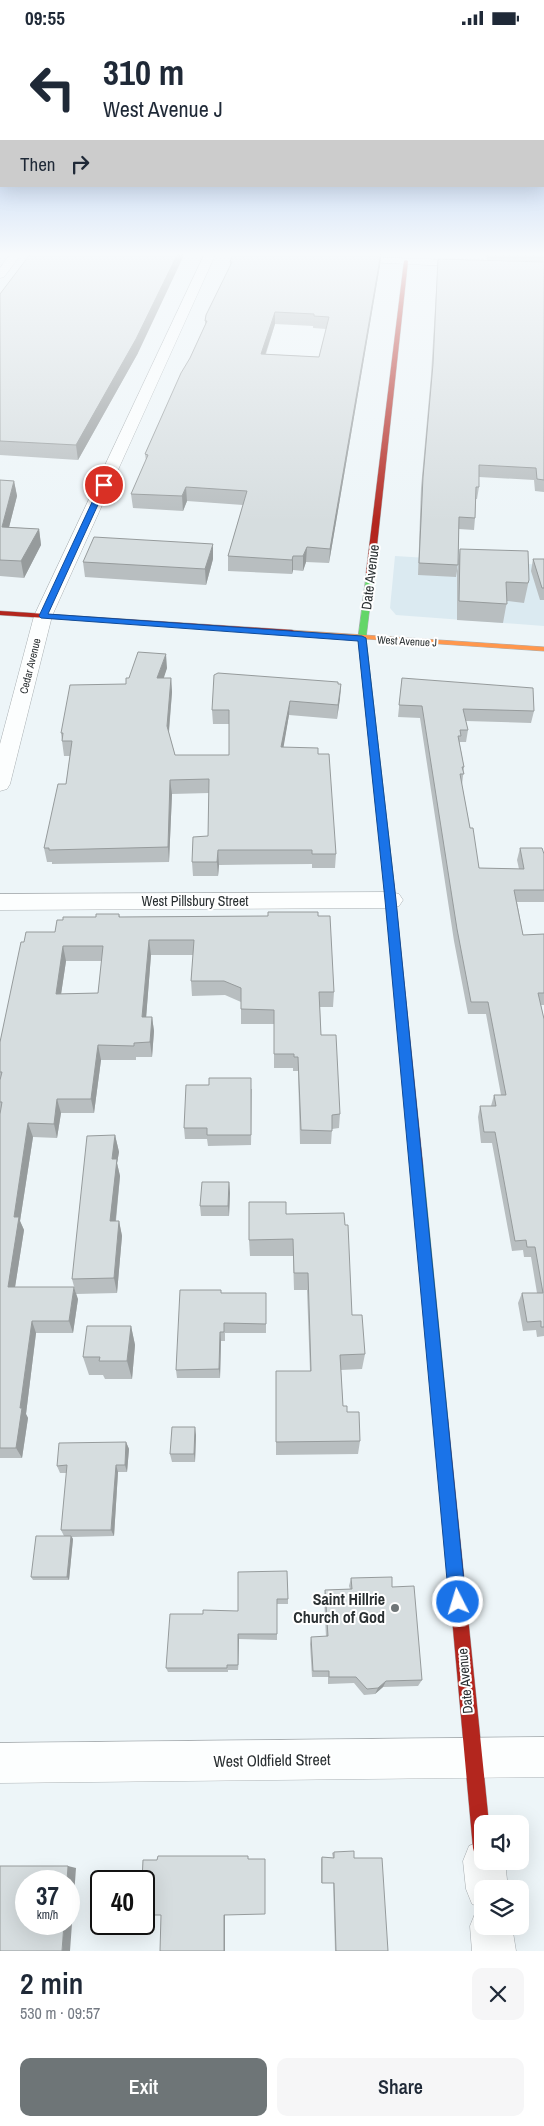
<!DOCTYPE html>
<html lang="en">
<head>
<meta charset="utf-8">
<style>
	:root { --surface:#fff; --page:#f6f6f7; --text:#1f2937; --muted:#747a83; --accent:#6e7577 }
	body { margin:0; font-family:"Archivo Narrow",sans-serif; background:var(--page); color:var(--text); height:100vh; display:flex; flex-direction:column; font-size:19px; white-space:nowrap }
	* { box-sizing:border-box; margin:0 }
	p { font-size:16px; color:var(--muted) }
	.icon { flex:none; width:28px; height:28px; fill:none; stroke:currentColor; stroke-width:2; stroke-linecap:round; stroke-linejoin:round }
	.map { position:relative; height:1916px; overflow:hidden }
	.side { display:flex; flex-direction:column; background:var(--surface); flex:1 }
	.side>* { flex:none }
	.guide { position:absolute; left:0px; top:0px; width:545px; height:152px; box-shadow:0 5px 20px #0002; background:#fff; color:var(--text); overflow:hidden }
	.fabs { position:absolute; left:474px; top:1780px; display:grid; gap:10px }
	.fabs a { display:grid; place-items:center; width:55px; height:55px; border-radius:10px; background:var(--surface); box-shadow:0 5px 20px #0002; font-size:25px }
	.speed { position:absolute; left:15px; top:1835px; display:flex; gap:10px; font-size:25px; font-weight:700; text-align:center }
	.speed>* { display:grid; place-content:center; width:65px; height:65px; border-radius:50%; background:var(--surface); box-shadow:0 5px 20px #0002; line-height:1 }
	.speed small { font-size:12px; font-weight:400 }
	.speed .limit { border:2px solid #111; border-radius:8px; background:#fff; color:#111 }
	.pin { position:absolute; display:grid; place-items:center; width:42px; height:42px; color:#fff; margin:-21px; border:2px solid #fff; border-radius:50%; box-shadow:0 1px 5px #0007 }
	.me { position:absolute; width:55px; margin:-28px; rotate:355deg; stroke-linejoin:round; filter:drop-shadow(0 0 4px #0008) }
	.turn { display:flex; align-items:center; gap:18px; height:105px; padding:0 20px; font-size:22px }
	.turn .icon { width:65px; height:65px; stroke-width:2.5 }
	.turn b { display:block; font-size:35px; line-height:42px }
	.then { display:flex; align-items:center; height:48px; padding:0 20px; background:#0003; gap:10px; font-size:19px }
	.round { display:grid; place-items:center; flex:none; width:52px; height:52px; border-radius:10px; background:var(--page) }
	.overview { display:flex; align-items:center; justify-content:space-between; height:85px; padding:0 20px }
	h1 { font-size:30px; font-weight:600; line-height:38px }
	.action { display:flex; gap:10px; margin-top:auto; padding:10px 20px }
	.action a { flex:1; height:58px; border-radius:10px; background:var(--accent); color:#fff; font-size:20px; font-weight:600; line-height:58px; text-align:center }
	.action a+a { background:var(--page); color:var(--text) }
	.status { display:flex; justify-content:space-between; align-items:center; height:35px; padding:0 25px; background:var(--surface); direction:ltr }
	.status svg { height:14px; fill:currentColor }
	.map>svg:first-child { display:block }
	.built { fill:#dbeaf1 }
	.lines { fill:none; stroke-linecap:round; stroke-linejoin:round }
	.street-casing { stroke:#a9afb2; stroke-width:1 }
	.fast-casing { stroke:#a9afb2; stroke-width:1 }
	.slow-casing { stroke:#a9afb2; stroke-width:1 }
	.jam-casing { stroke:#a9afb2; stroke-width:1 }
	.street { fill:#fcfefe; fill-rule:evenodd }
	.fast { fill:#63d668; fill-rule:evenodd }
	.slow { fill:#ff974d; fill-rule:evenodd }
	.jam { fill:#b3261e; fill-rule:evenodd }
	.wall { fill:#b8bec0; fill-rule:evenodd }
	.shaded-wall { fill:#969b9c }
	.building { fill:#d6dddf; stroke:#969b9c; fill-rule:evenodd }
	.route { fill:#1a73e8; stroke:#114b97 }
	.poi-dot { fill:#6e7577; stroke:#fff; stroke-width:2 }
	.labels { text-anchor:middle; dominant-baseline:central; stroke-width:4; stroke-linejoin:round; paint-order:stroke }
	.far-street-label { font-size:11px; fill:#2a3032; stroke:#fff }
	.street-label { font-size:14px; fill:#2a3032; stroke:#fff }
	.near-poi-label { font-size:16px; font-weight:bold; fill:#2a3032; stroke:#fff; text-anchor:end }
	.near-street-label { font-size:16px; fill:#2a3032; stroke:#fff }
</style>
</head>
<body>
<div class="status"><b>09:55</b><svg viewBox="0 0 49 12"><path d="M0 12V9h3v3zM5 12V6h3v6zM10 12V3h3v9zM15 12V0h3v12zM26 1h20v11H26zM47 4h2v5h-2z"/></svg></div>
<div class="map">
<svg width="544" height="1916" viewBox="0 0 544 1916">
	<rect width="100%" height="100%" fill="#edf5f8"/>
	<path class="built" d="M395,521l149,9v61l-148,-11 -6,-7z"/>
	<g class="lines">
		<g class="street-casing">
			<path id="street" d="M11,218h11l-18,24 -4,1v-10z
				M205,218h11l-164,363 -42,168 -3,5 -7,2v-47l34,-128z
				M347,221l125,5 6,3 -6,3 -129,-6 -1,-2 1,-2z
				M391,857l8,2 4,6 -4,6 -8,2 -391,2v-16z
				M544,1702v40l-544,6v-40z
				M482,1806v20h23l3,28h-26v37h30l4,25h-44l-2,-25 6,-15 6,-3 -10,-4 -6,-15 -3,-28 6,-15z"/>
		</g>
		<g class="fast-casing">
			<path id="fast" d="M367,536l7,2 -8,65 28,245 -5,4 -5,-4 -26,-245z
				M417,1125l5,2 1,4 25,254 -2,5 -5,2 -5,-2 -2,-5 -23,-254 1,-4z"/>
		</g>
		<g class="slow-casing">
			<path id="slow" d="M289,595l255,17v4l-252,-17h-3z"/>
		</g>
		<g class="jam-casing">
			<path id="jam" d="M406,225l2,1 -34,312 -4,2 -4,-2 38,-312z
				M0,576l292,19 4,2 -4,2 -292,-19z
				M389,844l5,4 29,283 -1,4 -5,2 -5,-2 -1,-4 -27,-283z
				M441,1378l5,2 2,5 41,404h-7v33l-7,-2 -2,-7 -39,-428 2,-5z"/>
		</g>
		<use href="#street" class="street"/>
		<use href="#fast" class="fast"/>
		<use href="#slow" class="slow"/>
		<use href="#jam" class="jam"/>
	</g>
	<path class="wall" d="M233,218h149v2h-1l-1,10 -51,298 -23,-1 -3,9 -10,-1 -1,4 -64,-3v-15l15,-51 -56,-4 -4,10 -50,-3 -2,-14 15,-33 -1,-7 45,-96 15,-33v-4l25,-54v-5zM275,289l38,2v2l13,1 -7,28 -53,-3z
		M486,218h58v239l-9,-1 -1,-11 -55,-3v10l-2,12h-1l-1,19 -1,12 -15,-1 -1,36 -2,12 -38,-2 3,-87 10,-113 7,-116 86,2 -37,-1z
		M0,259l138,59 -60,107 -78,-5z
		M0,445l14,1 3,15 -8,31 30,2 2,16 -17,33 -24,-2z
		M460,514l69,31 -5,23 -17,-2 -4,22 -46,-3v-52z
		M213,524l-7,26 -121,-8 -2,-15z
		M533,524h11v41h-4l-9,-29z
		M167,633l-4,10h8l1,14 -3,41 6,22h54v-31h-16l-1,-14 126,-26h3l-1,14 -3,21 -48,-4 -6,32 35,7 18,100 -1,14h-23v-4l-93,1 -1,11h-25l-1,-14 16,-26 1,-43 -37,1 -3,68 -117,2v-2h-5l-3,-14 22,-64 4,-28h-6l-3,-23 65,-49 3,-6z
		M402,643l132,33 -3,12 -65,-2 2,9 -2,12h-6v3l4,22 -2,18 8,43 9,40 40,1 -2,-9 3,-12 24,6v48h-27l6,33 21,-1v71h-3l3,14v317l-7,1 -1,-7 -13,1 -5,-28 4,-10h15l-6,-36h-7l-1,-7 -11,1 -20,-108h-11l-3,-26 2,-11h11l3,-11h7l-15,-81h-18l-14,-73 -34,-223 -22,-1z
		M119,879l1,3 198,-1 16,76 -1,15h-13l1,28 19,79 -1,14 -7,1 -1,15h-31l-2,-73h-5v-3h-19v-44h-33v-22l-16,-7 -33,1 -1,-15 2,-26h-42l-5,62h6l2,14 -2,26h-16v3h-35l-7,53h-33l-4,25 -24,-1 -13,84 4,9 -9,57 63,12 -5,34h-37l-10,81 2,4 -6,40h-22v-416l24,-100 31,-10 41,-15zM66,926h36l-4,32 -37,1z
		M209,1050l43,4 -1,56 -43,1 -1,-7h-22l-1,-11z
		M115,1100l4,17 -2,11 3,13 -4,45h3l3,15 -5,57 -41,1 -4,-15z
		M229,1147l1,11 -1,23h-28l-1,-10z
		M286,1179l66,101 13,39 -3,15 -21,1 2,36 4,6 13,29 -2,13 -82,1v-84h34l-3,-81h-13l-1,-34h-43l-1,-16z
		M221,1258h45v40h-41v8h-4l-1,37h-43l-1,-8z
		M131,1291l4,19 -3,34h-27l-2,-4h-14l-6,-18z
		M196,1400l-1,27h-23l-2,-8z
		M126,1407l3,7 -2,23h-9l-4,64 -42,1 1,2 -4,41h-36l-2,-3 33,-41 -3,-6 6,-57h-7l-3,-7z
		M238,1537l50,27v5h-11v36l-38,-1 -1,31h-10v2h-60l-2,-4 37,-54 35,-3z
		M351,1543l41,9 30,93 -4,6 -35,1 -8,7 -11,1 -10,-12 -26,1v-7h-16l-2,-33 1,-7h15l-2,-39 1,-8 25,-1 -1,-3z
		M334,1817l20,6 34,93h-53l-2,-68h-12v-24l1,-2 11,1 -1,-5z"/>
	<path class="shaded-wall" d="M178,218h7l-47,100 -60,107 -2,-15z
		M381,218l-1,12 -51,298 1,-14z
		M275,277v12l-14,43v-13z
		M14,446l3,15 -12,47 -3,-16z
		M186,452l1,14 -4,10 -1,-15z
		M39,494l2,16 -17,33 -3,-17z
		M213,509v15l-7,26 -1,-16z
		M307,512l-1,15 -3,9v-15z
		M293,521v14l-1,4v-14z
		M166,619l1,14 -8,25 -2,-15z
		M171,643l1,14 -4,48 -1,-14z
		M341,649l-1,14 -3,21 1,-14z
		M290,666l-1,14 -8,47v-15z
		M170,745l2,14 -3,68 -1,-15z
		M218,815l1,15 -1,11 -1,-14z
		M149,905l2,15 -6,77 -3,-15z
		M63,911l3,15 -7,47 -3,-14z
		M152,982l2,14 -2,26 -2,-15z
		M98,1010l3,15 -7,53 -3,-14z
		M57,1064l4,14 -4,25 -3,-14z
		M28,1088l5,14 -13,84 4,9 -11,70 -5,-13 6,-70z
		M115,1100l4,17 -2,11 3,13 -6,60 -4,-15 2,-62z
		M229,1147l1,11 -1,23 -1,-10z
		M119,1186l3,15 -5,57 -3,-15z
		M74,1252l4,12 -5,34 -4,-12z
		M32,1286l4,12 -10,81 2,4 -6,40 -6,-10 4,-40z
		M131,1291l4,19 -3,34 -5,-18z
		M220,1297l1,9 -1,37 -1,-9z
		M195,1392l1,8 -1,27 -1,-8z
		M126,1407l3,7 -2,23 -2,-7z
		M116,1430l2,7 -4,64 -3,-6z
		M71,1501l2,3 -4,41 -2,-3z
		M238,1599l1,5 -1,31z
		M386,1646l-3,6 -8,7 3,-6z
		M68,1831l8,2 -6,83h-8l2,-27h5v-43h-2z
		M225,1879v37h-1v-36z"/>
	<path class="building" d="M31,218h147l-42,86 -60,106 -76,-4v-147z
		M233,218h148l-51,296 -23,-2 -4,9h-10l-1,4 -64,-4 19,-65 -61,-4 -4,9 -51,-2 17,-39 -3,-1 36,-81 9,-15 17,-37h-2l1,-6 26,-53h-2zM275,277l39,2v2l15,1 -10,40 -58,-3z
		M438,224l106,3v218l-7,-1 -1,-11 -57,-3v22h-3l-1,31 -16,-1 -1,48 -39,-2 4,-86 10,-113z
		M0,445l14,1 -12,46 37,2 -18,32 -21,-1z
		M94,502l119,7 -8,25 -122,-7z
		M460,514l68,2 1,29 -1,3 -22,-1 1,22 -48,-3z
		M533,524h11v29h-2z
		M138,617l28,2 -9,24h14l-4,48 8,29h54v-45h-17l2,-35 4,-2 120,9v2h3l-3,21 -48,-4 -9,46 37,1v6h11l7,100h-24v-4h-94l-1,12h-25l1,-25 15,-1 1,-57 -39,1 -2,67 -119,3v-2h-5l14,-64h8l6,-43h-10l1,-8h-2l9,-48 56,-1v-6h3z
		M402,643l131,10 1,23 -71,-2 5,21h-8l1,6h-3l6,31h-2l2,7h-4l10,54h3l6,40 45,1 -4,-21h22l2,6v36h-30l9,45 21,-1v59h-6l6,26v308h-3v-6l-14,1 -5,-29h21l-8,-46h-8l-1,-7 -11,1 -20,-109h-11l-4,-26h16l-2,-11h12l-18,-93h-17l-14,-73 -35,-223 -23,-1z
		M268,877h50v4h12l4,76h-15l2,43h15l4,79 -8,1v16l-31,-1 -3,-73h-4v-3h-20v-44l-33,-1v-21l-17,-7h-33l3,-41h-45l-7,77h10l-2,25 -16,1v3l-36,-1 -7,54h-34l-3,25 -26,-1 -14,94h5l-11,70h66l-5,34h-37l-12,87h2l-6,40h-16v-334l2,-12h-2v-22l2,-8h-2v-30l21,-100h3l2,-10h29l2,-12h6v-3h33v-3h23v3l149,-1zM63,911h40l-5,47 -42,1z
		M209,1043h42v57h-44v-7h-23l2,-43h23z
		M115,1100l-3,24h5l-7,62h9l-5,57 -42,1 15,-143z
		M202,1147h27l-1,24h-28z
		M249,1167h37v12l58,-1 1,12h3l4,90h10l3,39 -25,1 3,51h4v6h12l1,29 -84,1v-71h35l-3,-98h-14l-1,-34 -44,1z
		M180,1255h41v3h45v31l-42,-1v9h-4l-1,37 -43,1z
		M87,1291h44l-4,35h-28l1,-4h-17z
		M172,1392h23l-1,27h-24z
		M126,1407l-1,23h-9l-5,65h-50l6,-65 -10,1 2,-23z
		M36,1501h35l-4,41h-36z
		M287,1536l1,28h-11v35h-39v31h-11v3h-61l4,-54h33v-4l35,1v-39z
		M392,1542v10l22,-1 8,94 -36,1 -8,7 -11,1 -11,-12h-27v-6h-16l-2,-34 17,-1 -3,-46 27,-1 -1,-11z
		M354,1816v7h28l6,93h-52l-2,-68h-12v-26l12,1v-6z
		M158,1821h90v3h17v55l-41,1v36h-64l1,-36h-17v-34h-2l1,-21h14z
		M0,1831h68l-1,15h-41v43h38l-2,27h-62z"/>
	<linearGradient id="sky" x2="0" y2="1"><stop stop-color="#91b6ec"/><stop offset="0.45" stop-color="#f7fafc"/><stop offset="1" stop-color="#f7fafc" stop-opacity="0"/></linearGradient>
	<rect width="544" height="487" fill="url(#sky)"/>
	<path class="route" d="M104,448l3,2 -59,129 314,22 4,2 30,262 70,702 -2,6 -6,2 -6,-2 -3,-6 -64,-702 -27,-259 -317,-23 -2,-2 61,-131z"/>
	<circle class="poi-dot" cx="395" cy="1573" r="5"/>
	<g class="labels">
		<g class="far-street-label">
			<text transform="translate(407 606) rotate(3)">West Avenue J</text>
			<text transform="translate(30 631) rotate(-76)">Cedar Avenue</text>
		</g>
		<g class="street-label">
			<text transform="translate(370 542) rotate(-83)">Date Avenue</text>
			<text x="195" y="866">West Pillsbury Street</text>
			<text transform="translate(465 1646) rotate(-95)">Date Avenue</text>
		</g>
		<g class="near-poi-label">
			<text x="385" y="1564">Saint Hillrie<tspan x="385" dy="18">Church of God</tspan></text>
		</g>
		<g class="near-street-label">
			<text transform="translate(272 1725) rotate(-1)">West Oldfield Street</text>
		</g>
	</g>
</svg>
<div class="fabs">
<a><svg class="icon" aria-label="sound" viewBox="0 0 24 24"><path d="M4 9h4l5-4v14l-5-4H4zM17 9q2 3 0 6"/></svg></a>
<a><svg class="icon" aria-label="layers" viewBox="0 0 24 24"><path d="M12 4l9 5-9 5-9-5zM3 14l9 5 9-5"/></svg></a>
</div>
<div class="speed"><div>37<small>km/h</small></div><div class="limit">40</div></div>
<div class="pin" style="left:104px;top:450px;background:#d93025"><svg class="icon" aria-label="arrive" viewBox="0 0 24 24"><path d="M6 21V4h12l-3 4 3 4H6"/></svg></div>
<svg class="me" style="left:458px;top:1567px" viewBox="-20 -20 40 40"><circle r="17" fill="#1a73e8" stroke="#fff" stroke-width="3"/><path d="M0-11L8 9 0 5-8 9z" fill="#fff"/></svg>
<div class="guide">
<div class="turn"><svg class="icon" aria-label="left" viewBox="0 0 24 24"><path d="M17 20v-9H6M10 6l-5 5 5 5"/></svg><div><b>310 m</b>West Avenue J</div></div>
<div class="then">Then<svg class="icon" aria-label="right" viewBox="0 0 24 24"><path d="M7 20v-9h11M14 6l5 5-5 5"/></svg></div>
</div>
</div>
<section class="side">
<div class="overview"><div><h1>2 min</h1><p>530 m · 09:57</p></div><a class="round"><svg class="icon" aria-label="close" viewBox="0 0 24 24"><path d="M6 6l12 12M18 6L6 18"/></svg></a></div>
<div class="action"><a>Exit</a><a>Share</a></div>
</section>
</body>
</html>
